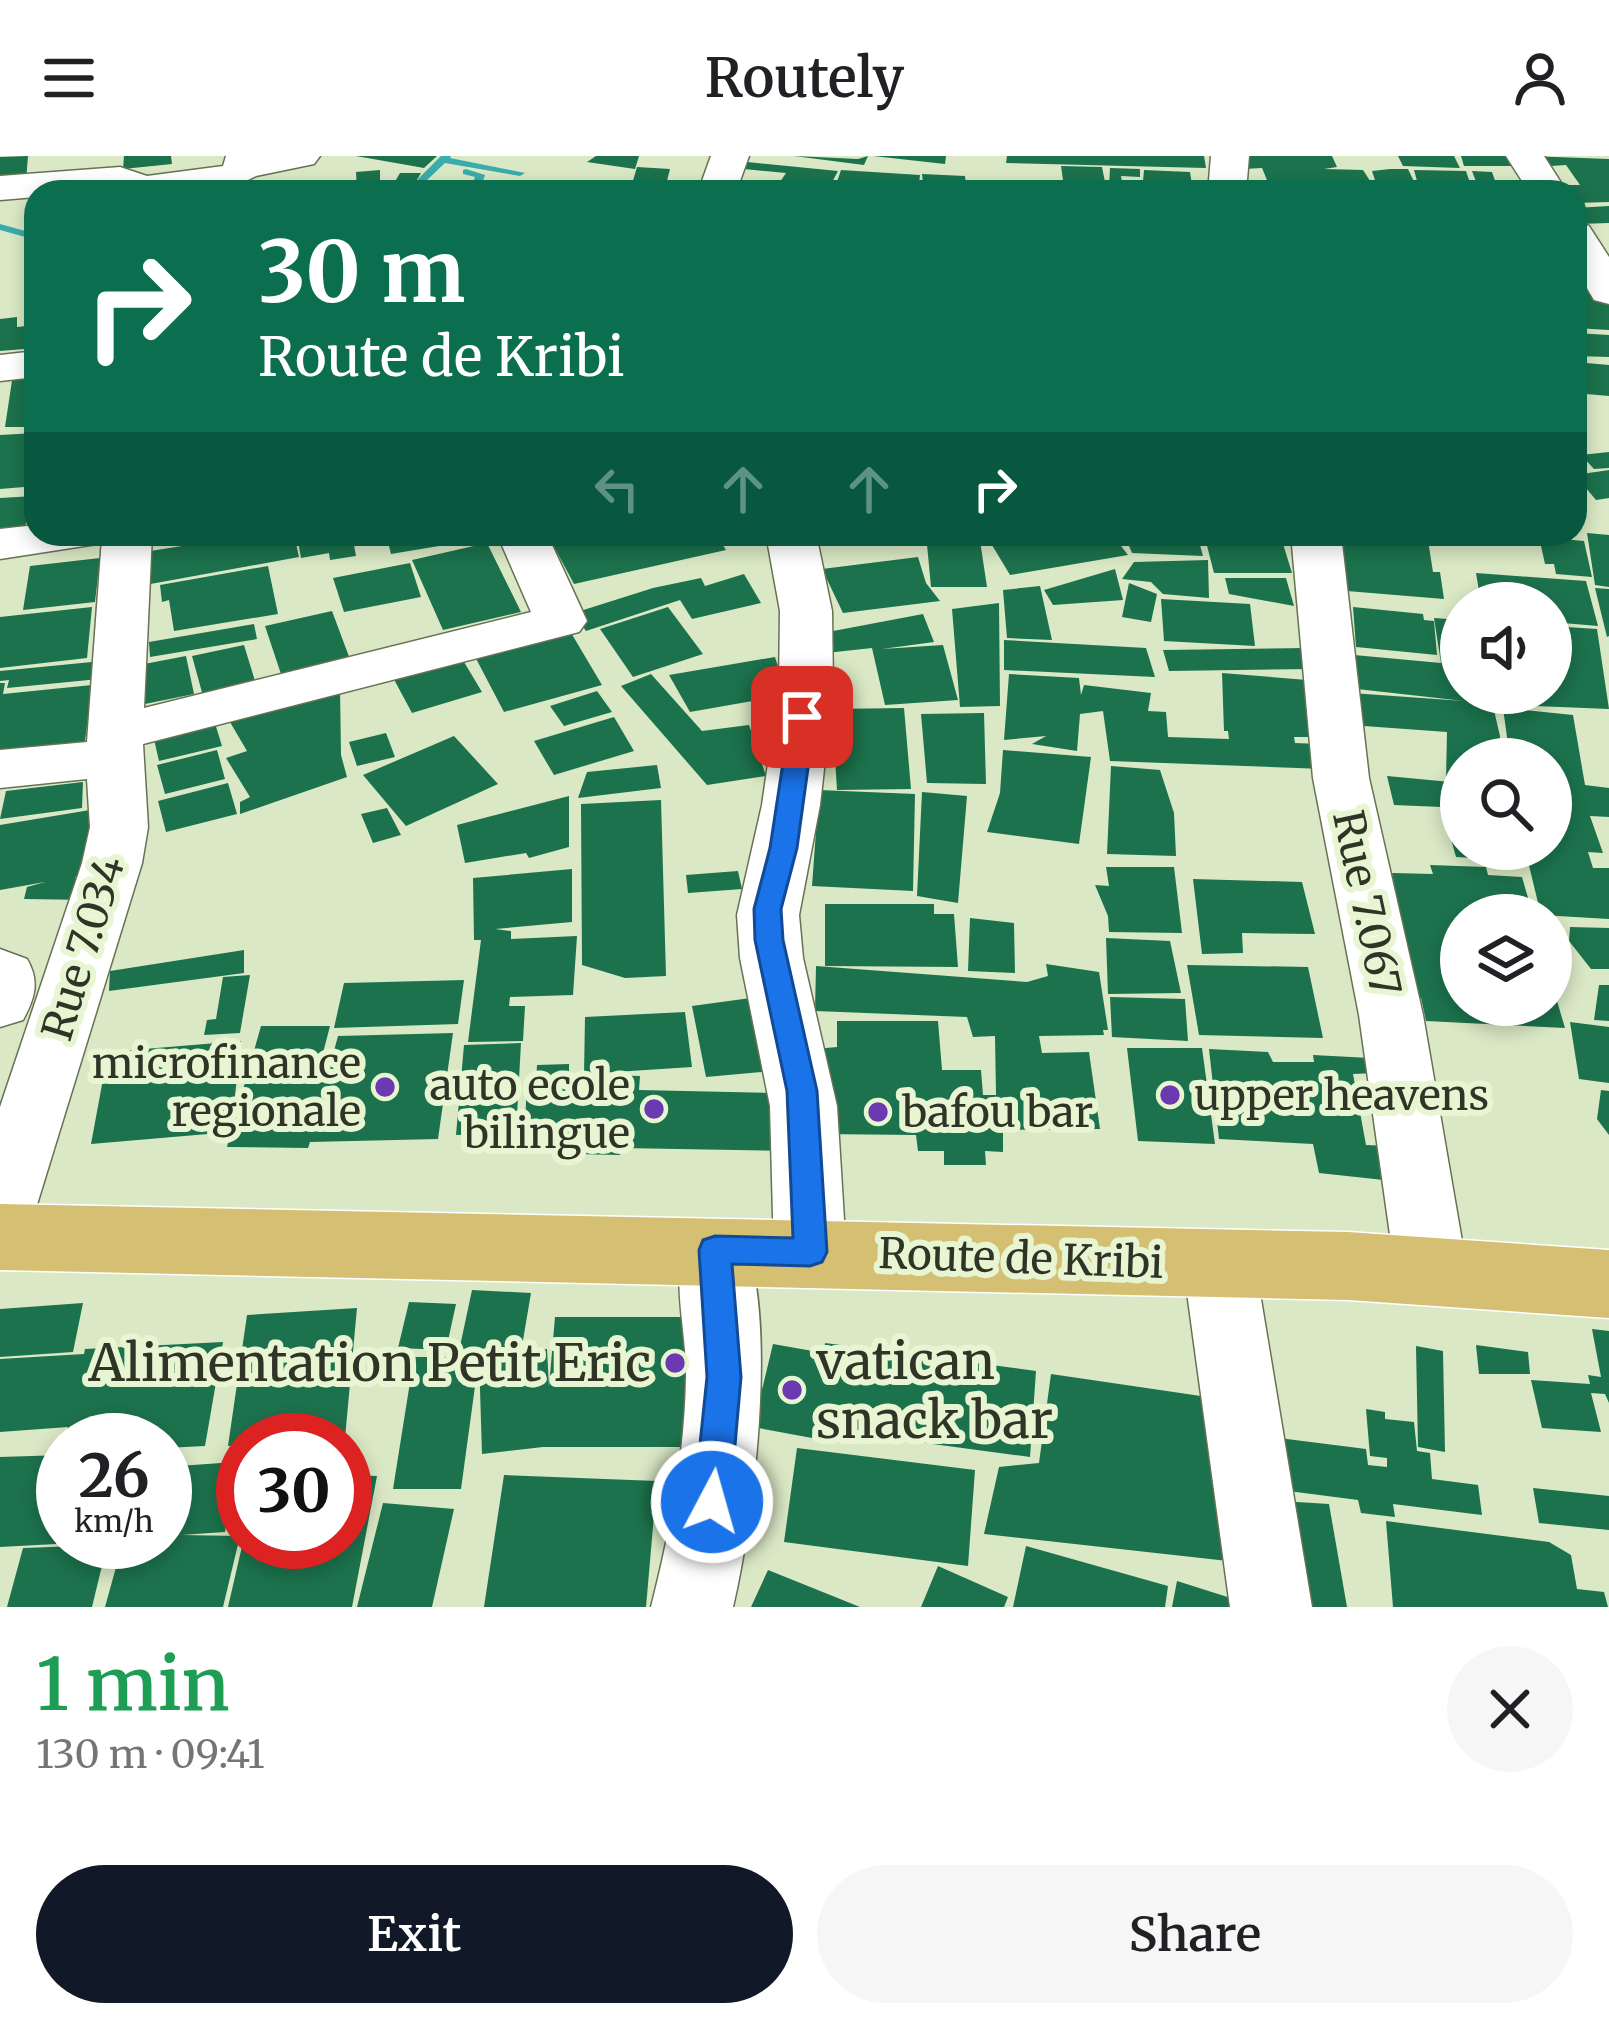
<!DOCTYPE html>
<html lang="en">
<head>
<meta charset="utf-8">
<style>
	:root { --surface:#fff; --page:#f6f6f6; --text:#202124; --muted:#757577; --accent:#111827 }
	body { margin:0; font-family:Merriweather,serif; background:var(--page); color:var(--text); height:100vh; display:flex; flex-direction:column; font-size:45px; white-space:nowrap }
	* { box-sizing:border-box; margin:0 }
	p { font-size:39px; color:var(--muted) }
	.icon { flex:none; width:66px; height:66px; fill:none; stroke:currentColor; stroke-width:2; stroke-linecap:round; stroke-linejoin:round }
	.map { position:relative; height:1451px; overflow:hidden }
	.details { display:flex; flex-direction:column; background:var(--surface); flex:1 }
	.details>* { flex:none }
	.guide { position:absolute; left:24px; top:24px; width:1563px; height:366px; border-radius:36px; box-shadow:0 6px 18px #0003; background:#0b6e4f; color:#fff; overflow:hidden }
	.tools { position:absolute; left:1440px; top:426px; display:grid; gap:24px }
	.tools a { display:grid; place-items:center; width:132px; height:132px; border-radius:50%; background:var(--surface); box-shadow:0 6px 18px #0003; font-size:60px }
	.speed { position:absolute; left:36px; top:1257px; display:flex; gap:24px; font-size:60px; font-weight:700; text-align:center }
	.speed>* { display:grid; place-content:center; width:156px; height:156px; border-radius:50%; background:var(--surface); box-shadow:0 6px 18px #0003; line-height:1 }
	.speed small { font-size:30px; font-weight:400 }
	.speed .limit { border:18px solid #d22; background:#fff; color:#111 }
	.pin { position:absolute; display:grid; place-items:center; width:102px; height:102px; color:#fff; margin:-51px; border-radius:24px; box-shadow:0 6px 18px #0006 }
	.me { position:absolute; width:132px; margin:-66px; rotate:6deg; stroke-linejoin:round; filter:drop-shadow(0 0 9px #0008) }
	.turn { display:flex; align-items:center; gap:42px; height:252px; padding:0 36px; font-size:54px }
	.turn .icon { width:156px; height:156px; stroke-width:2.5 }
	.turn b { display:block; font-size:84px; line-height:102px }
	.lanes { display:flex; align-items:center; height:114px; padding:0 36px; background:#0003; justify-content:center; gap:60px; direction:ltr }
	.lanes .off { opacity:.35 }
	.round { display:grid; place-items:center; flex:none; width:126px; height:126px; border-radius:63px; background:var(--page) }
	.summary { display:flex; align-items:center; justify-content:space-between; height:204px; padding:0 36px }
	h1 { font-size:72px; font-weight:600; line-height:90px; color:#1e9e55 }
	.cta { display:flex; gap:24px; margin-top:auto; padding:24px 36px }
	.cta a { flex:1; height:138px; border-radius:72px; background:var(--accent); color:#fff; font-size:48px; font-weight:600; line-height:138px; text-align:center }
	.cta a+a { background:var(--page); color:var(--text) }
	header { display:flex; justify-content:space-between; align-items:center; height:156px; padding:0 36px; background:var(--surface); font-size:54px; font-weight:600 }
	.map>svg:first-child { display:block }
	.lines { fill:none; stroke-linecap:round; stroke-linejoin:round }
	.stream { fill:#3aacab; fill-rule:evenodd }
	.building { fill:#1c724c }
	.minor-casing { stroke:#667253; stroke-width:3 }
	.major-casing { stroke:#fff; stroke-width:3 }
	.minor { fill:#fff; fill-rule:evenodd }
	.major { fill:#d5bf73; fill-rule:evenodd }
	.route { fill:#1a73e8; stroke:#114b97; stroke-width:3 }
	.poi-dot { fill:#6b39b0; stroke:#e8f5d2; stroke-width:4.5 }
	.labels { text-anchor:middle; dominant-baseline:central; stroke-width:12; stroke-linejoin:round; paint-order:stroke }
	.street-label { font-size:42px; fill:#2f3427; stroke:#e8f5d2 }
	.poi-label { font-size:42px; fill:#2f3427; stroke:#e8f5d2; text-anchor:end }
	.near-poi-label { font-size:51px; fill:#2f3427; stroke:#e8f5d2; text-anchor:start }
</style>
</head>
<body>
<header><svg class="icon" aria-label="menu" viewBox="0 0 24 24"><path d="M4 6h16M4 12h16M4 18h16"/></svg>Routely<svg class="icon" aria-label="person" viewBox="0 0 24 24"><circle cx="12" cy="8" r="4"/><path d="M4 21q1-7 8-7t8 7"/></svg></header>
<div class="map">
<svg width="1609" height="1451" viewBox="0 0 1609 1451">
	<rect width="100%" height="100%" fill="#dae8c5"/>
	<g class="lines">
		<path class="stream" d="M441,0h10l-1,2 75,15 -5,3 -75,-13 -19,18 -5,11h-10l8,-14z
			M466,13l19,6 -6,17h-10l6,-15 -12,-3v-4z
			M0,68l36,10v6l-36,-10z"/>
	</g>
	<path class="building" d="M28,0l-2,25 -26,3v-27z
		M124,0h47l1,8 -49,5z
		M356,0h81l-13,12z
		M596,0h43l-4,13 -48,-7z
		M794,0l64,3 10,-3 -4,9z
		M873,0h73l-1,8z
		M1007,0h197l2,12 -200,-5z
		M1243,0h89l5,11 -13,2 39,1 11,17 -24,-1 2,6h-105l-4,-8 26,1 -7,-17 -18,1z
		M1398,0h56l6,12 -57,-2z
		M1461,0h50l4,10h-51z
		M1528,0l81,3v43l-34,1v-11h-16l-5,-7h26l-14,-20 -30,2z
		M747,6l91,9 -7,13 5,1 5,-15 79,5 -2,17h-36l2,-12 -4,12h-92l-14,-1 12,-18 -42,-4z
		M1061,10l41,1 4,20h-42z
		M637,11l33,2 -4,16 -34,-1z
		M1110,12l30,1v8l-19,-1 2,11h-14z
		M1390,13h18l11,23h-40l-7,-21z
		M380,14v22h-23l-1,-20z
		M1144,14l46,2 2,13h7l1,7h-58z
		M1414,14l52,1 7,21h-53z
		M1472,15l20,1 7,20h-19z
		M400,17h21l-11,19h-21z
		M922,18l43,2 2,16h-43z
		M599,28l30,1 29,2 -2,5h-61z
		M1609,50v17l-30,1 -4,-6v-10z
		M1575,129l28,2 6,16v27l-34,-2z
		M17,161v10l19,-2v23l-36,3v-32z
		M1575,177l34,2v22l-34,-1z
		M1575,206l34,3v31l-34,-3z
		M32,217l-4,18 8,-1v37h-31l8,-53z
		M36,277v53l-36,3v-54z
		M1609,296v16l-15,1 -13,-14z
		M1609,314v28l-13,2 -21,-25z
		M34,340l-11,37 -23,2v-37z
		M1587,377l22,2v52l-14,-2z
		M258,378h36l5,23 -154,28 -1,-33z
		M352,378l4,22 -26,4 -1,-7 -28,5 -3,-17z
		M386,378h113v2l-108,18z
		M592,378h124l10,16 -152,34 -22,-41z
		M926,378h53l8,53h-56z
		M991,378l110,1 17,7 10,13 -118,20 -18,-30z
		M1124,378h73l6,22 -71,-3z
		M1204,378h76l12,39h-78z
		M1341,378h86l6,38h7l4,27 -97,-8z
		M1539,381l45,4 8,36 -36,-3 -2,-10h-9z
		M487,387l34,69 -78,18 -31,-70z
		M918,401l8,26 14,18 -97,12 -21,-44z
		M100,402l-5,44 -72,8 7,-44z
		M1208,404l1,38 -46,-4 -12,-12 -29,-3 12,-17z
		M410,407l11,34 -77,15 -11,-34z
		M268,410l10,48 -104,17 -5,-31 -7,2 -2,-17z
		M1115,413l8,31 -70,5 -9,-15z
		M1476,417l110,8 12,45 -47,-4v-19h-70z
		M744,418l17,29 -69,16 -12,-19 -94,31 -12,-18 79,-25 48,-10 4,8z
		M1225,422h61l8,28 -65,-12z
		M1129,427l28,11 -6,28 -29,-5z
		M1040,430l12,54 -45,-2 -4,-48z
		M1595,432l14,1v47l-2,1z
		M1161,443l89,5 5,42 -91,-5z
		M999,447l1,103 -40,1 -8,-98z
		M92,451l-5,51 -87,10v-51z
		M668,451l35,47 -70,23 -33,-48z
		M1353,451l70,7 1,6 10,1 3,34 -81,-8z
		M332,455l22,59 -69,16 -20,-60z
		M923,458l11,28 -52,7 61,-4 15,55 -73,5 -13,-57 -46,5 2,-21z
		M1434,462l27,2v73h29l10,43 -1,23h-38v22l-15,-2 1,-47 -83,-6v-4l-9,-1 -4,-28 113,8 -107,-12 -3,-34 87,8z
		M254,468l3,15 -107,18 -1,-15z
		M567,470l35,59 -98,27 -32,-61z
		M1551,470l46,3 12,80 -74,-3 -3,-13h19z
		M1004,484l142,8 9,29 -151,-7z
		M244,489l15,49 -53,13 -14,-51z
		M1306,492l7,21 -144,2 -6,-21z
		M458,496l24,40 -70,21 -22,-41z
		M186,500l8,38 -49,10 -6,-39z
		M775,501l12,38 -97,17 -21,-37z
		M102,505l-3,18 -92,9 2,-8 -9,1v-10z
		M1222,517l85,7 3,57h-16l1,6 24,1 5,25 -214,-8 -7,-50 -23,3 -3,37 -45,-7 14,-8 -42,4 5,-66 70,4 2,17 3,-10 67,8 -3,18 18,1 2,25 61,2 -1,-8h-4z
		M651,518l51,57 47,-6 17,51 -59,9 -86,-99z
		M0,527h5l-2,11 89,-9 -8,64 -84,9z
		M340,532l1,67 6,22 -107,37v-12l10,-5 -24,-39 21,-7 -20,-34z
		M597,535l15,21 -48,14 -14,-20z
		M904,552l7,81 -74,1 -5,-81z
		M1503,552l70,7 12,70 24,3v29l-19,-1 13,37 -15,-1 5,16h16v51l-68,-4 -16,-66h26v-90h-41z
		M984,557l2,71 -59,-1 -6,-69z
		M614,561l20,34 -80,24 -20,-34z
		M214,564l8,26 -63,15 -6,-26z
		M386,577l9,24 -38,9 -8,-24z
		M454,580l44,48 -92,42 -43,-51z
		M217,594l8,29 -60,15 -8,-29z
		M1003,594l88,7 -12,87 -92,-12 13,-39z
		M657,609l4,23 -83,10 9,-26z
		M1111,610l49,4 14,43 2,43 -69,-2z
		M1387,620l74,7v66h59l4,12 -68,-4 -14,-50 -48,-2z
		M83,626l-1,26 -82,11 6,-28z
		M228,627l9,31 -71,18 -8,-31z
		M819,634l96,4 -2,97 -101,-5z
		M922,636l45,4 -9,107 -41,-7z
		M569,640v51l-40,11 -3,-5 -61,10 -8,-38z
		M661,644l5,176 -41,2 -43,-13 -1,-161z
		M387,652l14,27 -28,8 -12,-29z
		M90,654l2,64 -17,3 15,23 -66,-1 3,-12 18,-5 -45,8v-65z
		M1430,709l56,2 2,8 34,2 11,38h-72v90h90l1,-21 13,44 -139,-7 -5,-23 -9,-1 -19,-90h6l-7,-34 41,1z
		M1106,711h68l8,66 -73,-1 -1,-16 -13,-31 14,1z
		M572,713v53l-77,7 16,2v8l66,-3 -4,59 -63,2 -1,9h16l-2,35 -55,1 13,-102h-7l-1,-62z
		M738,715l4,18 -54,4 -2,-18z
		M1193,723l109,3 13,52 -73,-1 1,20 -41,1z
		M825,748h109v10h20l4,53 -133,-1z
		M970,762l44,5 1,50 -47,-2z
		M1570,771l39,1v41h-18l-22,-28z
		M1106,782l64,3 11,52 -73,1z
		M244,794v23l-135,18 1,-20z
		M1046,808l53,8 9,58h-5l1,5 -65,1 3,17 47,-1 11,77 -97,1v22l-18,-1 1,14h-42v-14h-26l-2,-16 -95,-1 -6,-85 22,-2v-26h101l4,49h39l2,25h13l-1,-59 -22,1 -6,-20 -152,-6 1,-45 211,16 21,-6z
		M1187,809l121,2 15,71 -124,-3z
		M250,819l-10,58 -36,2 3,-15 9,-1 7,-42z
		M464,824l-6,44 -124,4 10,-45z
		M1599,829h10v36l-15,-1z
		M758,841l13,74 -65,6 -14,-71z
		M1110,841l75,2 3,42 -76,-4z
		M685,856l7,55 -108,7 1,-57z
		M1570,866l39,5v56l-30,-4z
		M261,870h69l-7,27h8l-3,20 10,-37 115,-3 -15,106 -128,3 -2,6 -81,-1 4,-15 -140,12 17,-92 133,-11 -10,91z
		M521,887l-5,90 -60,2 8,-90z
		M1127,892h75l13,96 -77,-3z
		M1209,893l59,3 5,10h41l-1,-7 57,3 6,15 -23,1 13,71 23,1 4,35 -74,-8 -6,-29 -94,-5z
		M569,908v10l71,2 -1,14 139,3 11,58 -168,-3 -1,7 -45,-1 -1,-7 -44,-2 4,-19 -9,-1 2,-45h9l1,-15z
		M1601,934l8,1v44l-12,-16z
		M472,1134l59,3 -10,59 26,-3 2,38 6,-70h158l-4,130h-166l-61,7 -3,-97 27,-3 -47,-3z
		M409,1146l47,2 -10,46 -48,-2z
		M83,1147l-10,49 -73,5v-48z
		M357,1152l-12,130 -102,2v5l-15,1 19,-131z
		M1592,1173l17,2v72l-4,-9 -14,-1 10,39 -59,-4 -11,-48 59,4 -2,-9 13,2z
		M223,1186l-18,104 -40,2v-8h-100l3,-13 -68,5v-73l84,-5 1,-5z
		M825,1187l211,28 -6,86 -216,-29 -2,10 -59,-11 20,-83 51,9z
		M1476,1189l52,7 2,22h-51z
		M1416,1190l27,5 2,101 -27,-5z
		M414,1201h65l-18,132h-68z
		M1051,1218l177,26 18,163 -262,-29 15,-67 40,-4z
		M1366,1253l19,3v7l29,3 3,29 13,2 2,26 46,6 4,30 -89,-11 2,13 -34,-4 -3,-13 -85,-11 -2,-52 95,12 2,16 19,2v-9l-17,-2z
		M797,1292l178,22 -7,96 -184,-24z
		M63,1299v59l-7,30 -56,3v-90z
		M235,1306l-10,70 -43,3 58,1 -17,71h-118l18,-65h42v-75z
		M345,1319l32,1 -25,131h-124l15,-65h102z
		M504,1319l153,6 -11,126h-162z
		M1533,1332l76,8v34l-70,-7z
		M1281,1345l48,3 18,103h-51z
		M383,1347l71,6 -22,98h-75z
		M1386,1365l163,21 22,13 6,34 27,3 4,15h-215z
		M107,1389l-15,62h-85l16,-59z
		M1026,1390l142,40 -3,21h-152z
		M938,1410l70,31 -4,10h-83z
		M768,1414l92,37h-109z
		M1177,1425l79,25v1h-84z"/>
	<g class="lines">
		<g class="minor-casing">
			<path id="minor" d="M226,0h94l-6,8 -58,12 -22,11 -35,5h-163v5l-36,3v-24l120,-9 27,9 76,-10z
				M711,0h38l-13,36h-38z
				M1211,0h38l-3,36h-38z
				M1506,0h38l23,36h-38z
				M1575,66l14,4 20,31v47l-15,-4 -19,-32z
				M36,195v26l-36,4v-26z
				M36,369v9h116l-8,174 387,-96 -34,-78h50l40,87 -8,11 -436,112 5,83 -6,36 -107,348 -10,21 -25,8v-133l82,-244 8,-36 -3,-48 -87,9v-38l87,-8 15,-204 -5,6 -97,15v-30z
				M766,378h50l16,77 1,77 -13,117 -21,110 4,43 34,148 9,146 -11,21 -25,9 -25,-9 -11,-21 -4,-146 -30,-148 -3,-43 25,-110 17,-117 1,-77z
				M1291,378h50l28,244 54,237 44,255 -11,22 -25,9 -25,-9 -11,-22 -36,-255 -46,-237z
				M0,793l27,10c13,22 8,39 -4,61l-23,7z
				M715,1064l25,9c40,81 14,289 -7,378h-82c19,-74 34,-154 35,-231 1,-48 -18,-104 4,-147z
				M1219,1077l25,9 11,21 57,344h-82l-47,-344 11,-21z"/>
		</g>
		<g class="major-casing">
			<path id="major" d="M0,1048l1348,28 261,18v68l-261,-18 -1348,-30z"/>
		</g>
		<use href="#minor" class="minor"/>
		<use href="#major" class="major"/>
	</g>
	<path class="route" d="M802,553l13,8 -18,131 -16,61 2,31 34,151 10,161 -5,10 -12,4 -78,-2 9,113 -11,125 -5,12 -13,5 -13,-5 -5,-12 13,-125 -8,-127 4,-10 12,-4 78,2 -6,-147 -32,-151 -1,-31 16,-61 20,-131z"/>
	<g class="poi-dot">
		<circle cx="385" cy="931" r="12"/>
		<circle cx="1170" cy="939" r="12"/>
		<circle cx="654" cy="953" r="12"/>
		<circle cx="878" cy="956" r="12"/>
		<circle cx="675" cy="1207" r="12"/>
		<circle cx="792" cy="1234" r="12"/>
	</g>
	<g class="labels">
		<g class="street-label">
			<text transform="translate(1367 747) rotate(78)">Rue 7.067</text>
			<text transform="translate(83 792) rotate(-73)">Rue 7.034</text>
			<text transform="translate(1021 1102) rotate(2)">Route de Kribi</text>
		</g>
		<g class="poi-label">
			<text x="361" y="907">microfinance<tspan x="361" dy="48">regionale</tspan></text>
			<text x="630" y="929">auto ecole<tspan x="630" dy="48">bilingue</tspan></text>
			<text x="1194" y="939" text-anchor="start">upper heavens</text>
			<text x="902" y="956" text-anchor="start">bafou bar</text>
		</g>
		<g class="near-poi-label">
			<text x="816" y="1205">vatican<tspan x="816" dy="59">snack bar</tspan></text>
			<text x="651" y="1207" text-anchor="end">Alimentation Petit Eric</text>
		</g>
	</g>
</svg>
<div class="tools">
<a><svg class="icon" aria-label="sound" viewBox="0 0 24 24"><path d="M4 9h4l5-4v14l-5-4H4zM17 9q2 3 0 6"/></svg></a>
<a><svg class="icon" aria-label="search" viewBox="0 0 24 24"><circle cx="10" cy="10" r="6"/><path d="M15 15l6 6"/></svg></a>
<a><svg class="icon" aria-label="layers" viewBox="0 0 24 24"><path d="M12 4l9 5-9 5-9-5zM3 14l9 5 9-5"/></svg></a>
</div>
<div class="speed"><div>26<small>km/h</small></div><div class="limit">30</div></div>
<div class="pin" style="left:802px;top:561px;background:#d93025"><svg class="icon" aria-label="arrive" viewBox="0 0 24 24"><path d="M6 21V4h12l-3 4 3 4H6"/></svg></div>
<svg class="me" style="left:712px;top:1346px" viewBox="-20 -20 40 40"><circle r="17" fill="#1a73e8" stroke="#fff" stroke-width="3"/><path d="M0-11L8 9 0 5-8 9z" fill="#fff"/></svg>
<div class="guide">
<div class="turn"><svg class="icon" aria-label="right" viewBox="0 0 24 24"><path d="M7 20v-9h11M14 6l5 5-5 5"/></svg><div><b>30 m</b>Route de Kribi</div></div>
<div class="lanes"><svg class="icon off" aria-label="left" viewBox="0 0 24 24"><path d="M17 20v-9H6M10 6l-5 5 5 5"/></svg><svg class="icon off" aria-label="ahead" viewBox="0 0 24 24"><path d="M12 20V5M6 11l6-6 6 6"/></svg><svg class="icon off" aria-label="ahead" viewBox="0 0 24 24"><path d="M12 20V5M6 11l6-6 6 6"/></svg><svg class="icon" aria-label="right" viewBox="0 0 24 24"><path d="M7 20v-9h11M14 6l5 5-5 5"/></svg></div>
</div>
</div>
<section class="details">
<div class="summary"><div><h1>1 min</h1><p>130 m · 09:41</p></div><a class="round"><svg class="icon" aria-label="close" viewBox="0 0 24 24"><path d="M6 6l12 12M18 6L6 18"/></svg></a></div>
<div class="cta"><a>Exit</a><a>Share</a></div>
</section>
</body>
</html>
